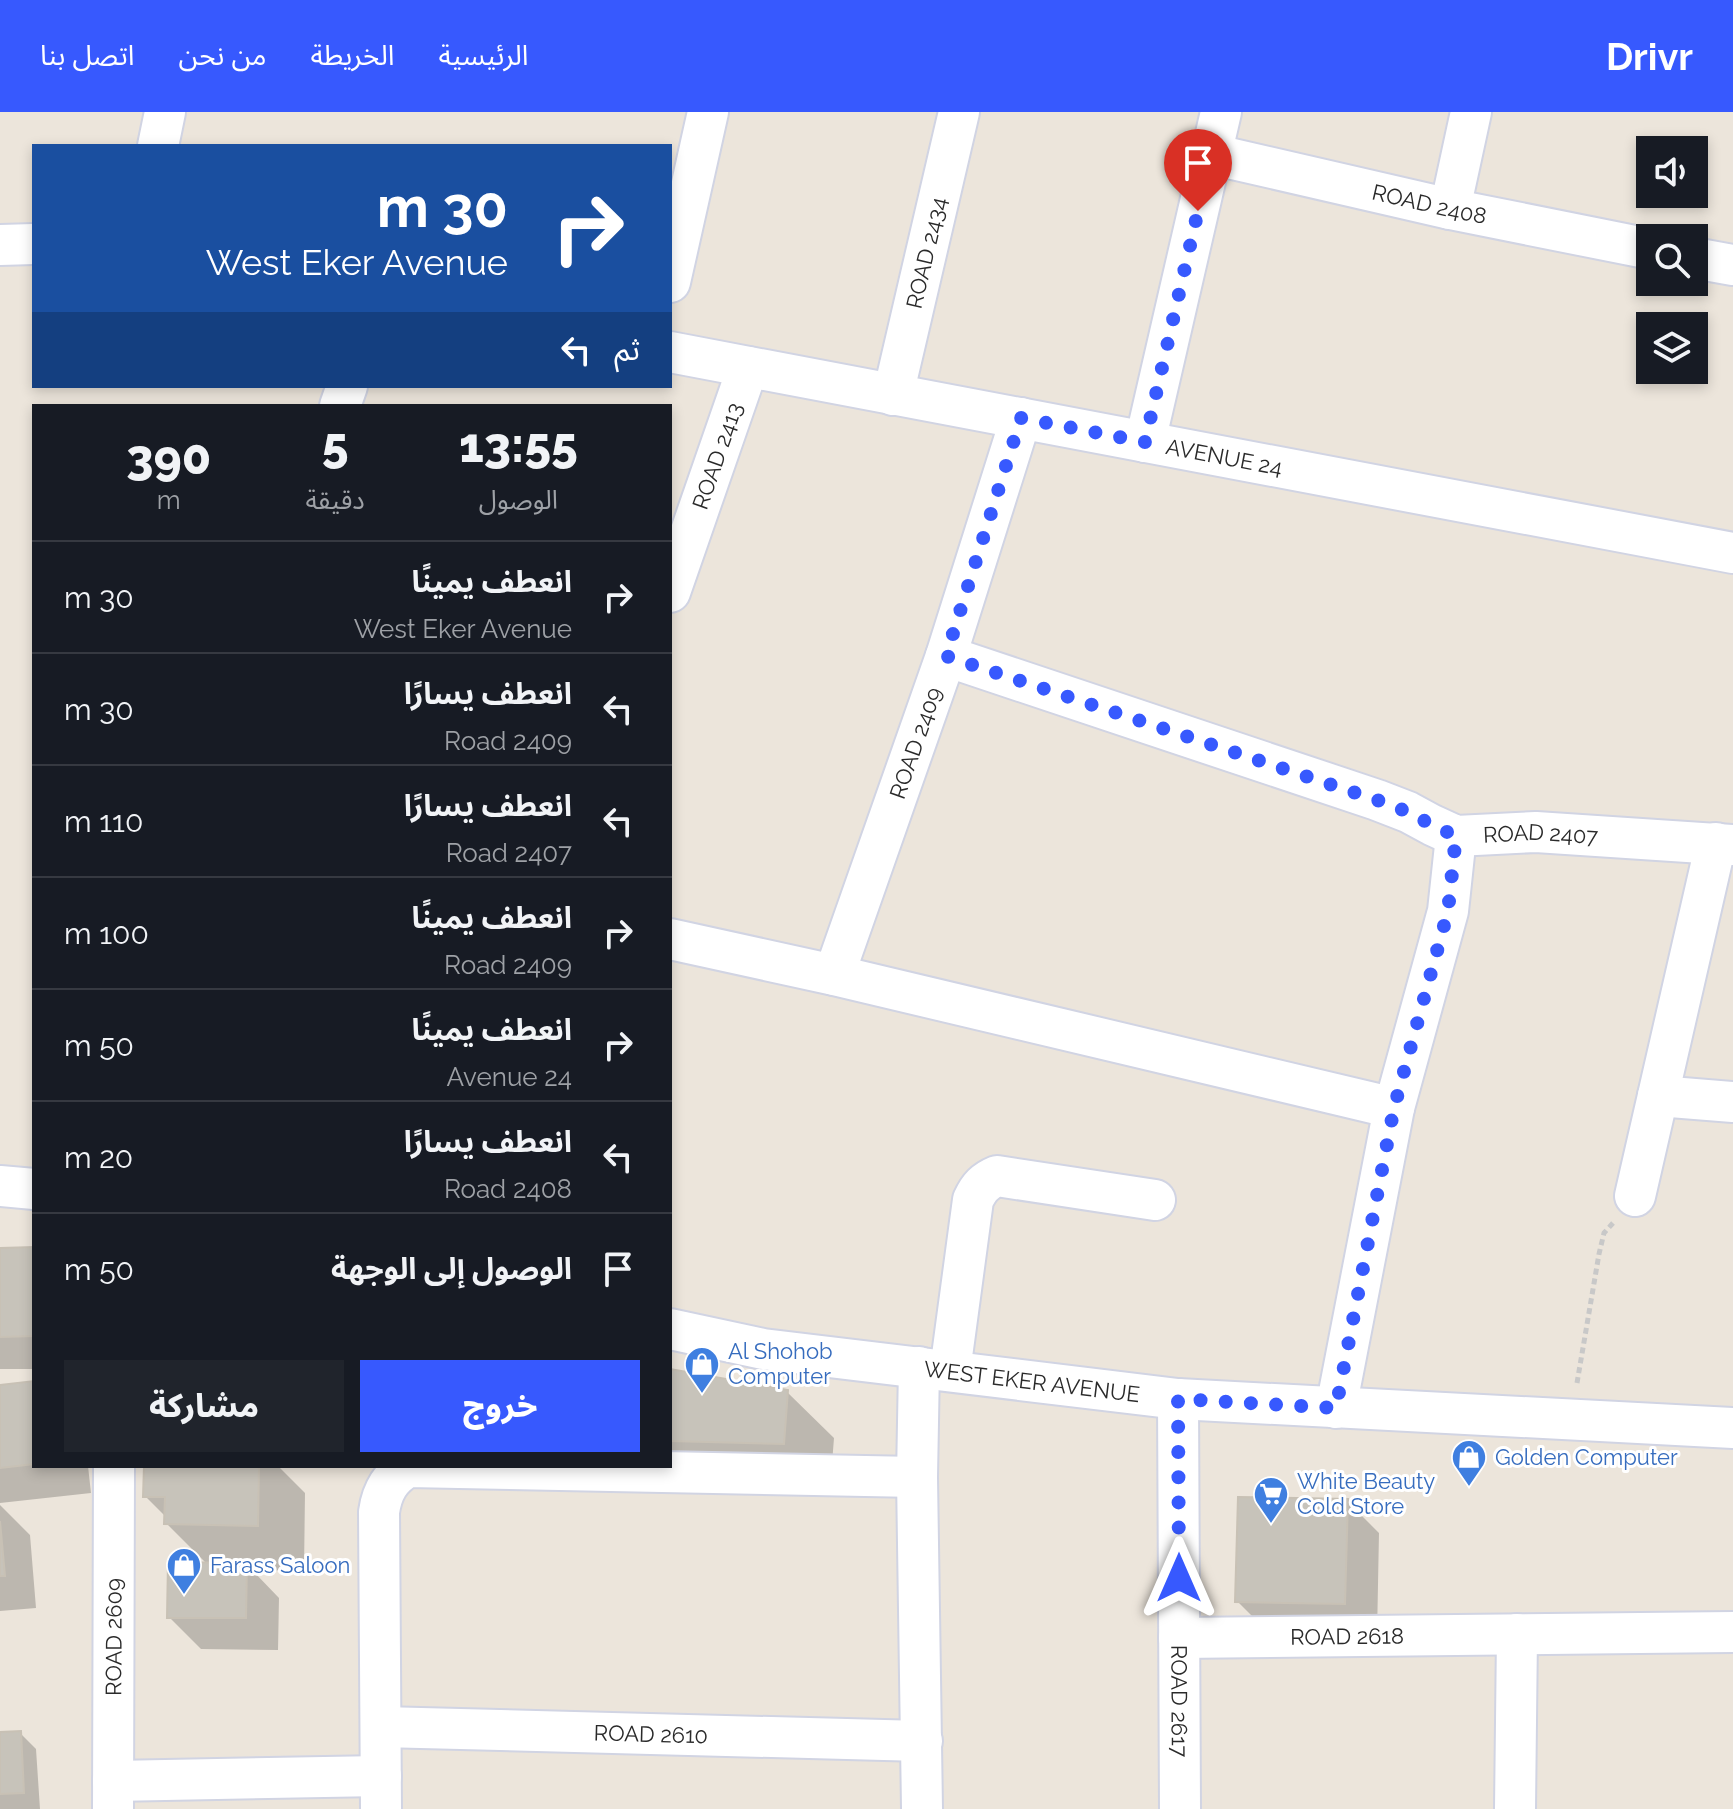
<!DOCTYPE html>
<html lang="ar">
<head>
<meta charset="utf-8">
<style>
	:root { --surface:#171b24; --page:#20242c; --text:#f1f3f6; --muted:#9ea1a6; --line:#363941; --accent:#3759fe }
	body { margin:0; font-family:Raleway,"Noto Sans Arabic",sans-serif; background:var(--page); color:var(--text); direction:rtl; height:100vh; display:flex; flex-direction:column; font-size:30px; white-space:nowrap }
	* { box-sizing:border-box; margin:0 }
	p { font-size:26px; color:var(--muted) }
	.icon { flex:none; width:44px; height:44px; fill:none; stroke:currentColor; stroke-width:2; stroke-linecap:round; stroke-linejoin:round }
	.map { position:relative; flex:1; overflow:hidden; direction:ltr }
	.details { position:absolute; left:32px; top:292px; width:640px; height:1064px; display:flex; flex-direction:column; background:var(--surface); border-radius:0px; box-shadow:0 4px 12px #0003; direction:rtl }
	.details>* { flex:none }
	.banner { position:absolute; left:32px; top:32px; width:640px; height:244px; border-radius:0px; box-shadow:0 4px 12px #0003; direction:rtl; background:#1a4fa0; color:#fff; overflow:hidden }
	.fabs { position:absolute; left:1636px; top:24px; display:grid; gap:16px }
	.fabs a { display:grid; place-items:center; width:72px; height:72px; border-radius:0px; background:var(--surface); box-shadow:0 4px 12px #0003; font-size:40px }
	.pin { position:absolute; display:grid; place-items:center; width:68px; height:68px; color:#fff; margin:-82px -34px; border-radius:50% 50% 50% 0; rotate:-45deg; box-shadow:0 0 8px #0007 }
	.pin .icon { rotate:45deg }
	.me { position:absolute; width:88px; margin:-44px; rotate:0deg; stroke-linejoin:round; filter:drop-shadow(0 0 6px #0008) }
	.turn { display:flex; align-items:center; gap:28px; height:168px; padding:0 32px; font-size:36px }
	.turn .icon { width:104px; height:104px; stroke-width:2.5 }
	.turn b { display:block; font-size:56px; line-height:68px }
	.then { display:flex; align-items:center; height:76px; padding:0 32px; background:#0003; gap:16px; font-size:30px }
	.eta { display:flex; justify-content:space-evenly; align-items:center; height:136px; text-align:center }
	.eta b { font-size:48px; font-weight:800; line-height:56px }
	.cta { display:flex; gap:16px; margin-top:auto; padding:16px 32px }
	.cta a { flex:1; height:92px; border-radius:0px; background:var(--accent); color:#fff; font-size:32px; font-weight:800; line-height:92px; text-align:center }
	.cta a+a { background:var(--page); color:var(--text) }
	ul { padding:0; list-style:none }
	li { display:flex; align-items:center; gap:24px; height:112px; padding:0 32px; border-top:2px solid var(--line) }
	li div { flex:1 }
	li b { display:block; font-size:30px }
	li em { font-style:normal }
	header { display:flex; align-items:center; gap:48px; box-sizing:border-box; height:112px; padding:0 40px; background:var(--accent); color:#fff }
	header strong { font-size:38px }
	nav { display:flex; gap:44px; margin-inline-start:auto; font-size:28px }
	.map>svg:first-child { display:block }
	.shadow { fill:#0003 }
	.building { fill:#c7c3ba; stroke:#c8c1b5; stroke-width:2 }
	.lines { fill:none; stroke-linecap:round; stroke-linejoin:round }
	.minor-casing { stroke:#d1d4e3; stroke-width:44 }
	.path { stroke:#c8c8c8; stroke-width:5; stroke-dasharray:6 4; stroke-linecap:butt }
	.minor { stroke:#fff; stroke-width:40 }
	.route { stroke:#3759fe; stroke-width:14; stroke-dasharray:0 25.2 }
	.labels { text-anchor:middle; dominant-baseline:central; stroke-width:6; stroke-linejoin:round; paint-order:stroke }
	.street-label { font-size:22px; fill:#2a2a2a; stroke:#fff }
	.shop-label { font-size:22px; fill:#366cbe; stroke:#fff; text-anchor:start }
</style>
</head>
<body>
<header>
<strong>Drivr</strong>
<nav><a>الرئيسية</a><a>الخريطة</a><a>من نحن</a><a>اتصل بنا</a></nav>
</header>
<div class="map">
<svg width="1733" height="1697" viewBox="0 0 1733 1697">
	<rect width="100%" height="100%" fill="#ece5db"/>
	<path class="shadow" d="M34,1137v120h-34v-119z
		M670,1259l117,21 47,46 -4,52 -160,-24z
		M34,1271v83h54l3,27 -91,10v-116z
		M146,1354h132l27,27 -1,78 -52,-1 27,28 -1,52 -77,-1 -32,-32 39,-52 -42,-42v-6l-21,-21z
		M1347,1389l32,32 -2,103 -107,-2 -33,-33z
		M0,1393l30,30 6,73 -36,3z
		M20,1621l16,16 4,60h-40v-75z"/>
	<path class="building" d="M34,1135v89l-34,1v-89z
		M670,1257l118,21 -4,54 -114,-3z
		M34,1269v83l-34,4v-83z
		M144,1354h115l-1,60 -94,-2 1,-27h-22z
		M1238,1385l110,2 -3,105 -110,-2z
		M0,1409l5,55h-5z
		M168,1450l79,1 -1,55h-79z
		M21,1619l3,62 -24,1v-62z"/>
	<g class="lines">
		<g class="minor-casing">
			<g id="minor">
				<path d="M158,34l7,-34"/>
				<path id="s1" d="M1211,42l239,55 200,40"/>
				<path d="M1450,97l21,-97"/>
				<path d="M0,133l34,-1"/>
				<path d="M1694,146l39,7"/>
				<path d="M670,170l38,-170"/>
				<path id="s2" d="M670,240l1063,201"/>
				<path id="s3" d="M893,283l66,-283"/>
				<path d="M340,294l7,-20"/>
				<path d="M1145,330l76,-330"/>
				<path id="s4" d="M670,480l78,-225"/>
				<path id="s5" d="M946,544l431,144 31,12 24,13 24,11 80,-4 197,13"/>
				<path d="M670,827l164,36 560,133"/>
				<path id="s6" d="M834,863l112,-319 75,-238"/>
				<path d="M1658,984l75,6"/>
				<path d="M0,1074l34,3"/>
				<path d="M1635,1084l81,-353"/>
				<path id="s7" d="M670,1217l93,20 415,50 555,29"/>
				<path d="M919,1255l-2,110 5,332"/>
				<path d="M950,1259l23,-171c6,-13 12,-19 24,-24l158,24"/>
				<path id="s8" d="M1178,1287l2,410"/>
				<path d="M1336,1296l58,-300 54,-197 8,-75"/>
				<path id="s9" d="M1179,1526l554,-6"/>
				<path id="s10" d="M381,1615l541,14"/>
				<path d="M113,1669l268,-5"/>
				<path id="s11" d="M113,1697l1,-343"/>
				<path d="M381,1697l-2,-297c3,-21 11,-35 29,-45l509,10"/>
				<path d="M1515,1697l2,-175"/>
			</g>
		</g>
		<path class="path" d="M1577,1271l22,-129 5,-21 9,-10"/>
		<use href="#minor" class="minor"/>
	</g>
	<g class="lines">
		<path class="route" d="M1179,1466l-1,-179 158,9 58,-300 54,-197 8,-75 -24,-11 -24,-13 -31,-12 -431,-144 75,-238 124,24 53,-231"/>
	</g>
	<defs>
		<g id="shop-pin" transform="scale(1.8)"><path d="M0 17L-7.5 6A9.5 9.5 0 1 1 7.5 6Z" fill="#3f7fe0" stroke="#fff"/><path d="M-5-2.5h2.3a2.7 3.5 0 0 1 5.4 0H5L5.5 6h-11ZM-1.5-2.5h3a1.5 2.3 0 0 0-3 0Z" fill="#fff"/></g>
		<g id="supermarket-pin" transform="scale(1.8)"><path d="M0 17L-7.5 6A9.5 9.5 0 1 1 7.5 6Z" fill="#3f7fe0" stroke="#fff"/><path d="M-6-5.5h2.5l.6 2H6L4.5 2H-2.5L-4.4-4H-6ZM-1.5 3.2a1.3 1.3 0 1 0 .1 0ZM3 3.2a1.3 1.3 0 1 0 .1 0Z" fill="#fff"/></g>
	</defs>
	<g fill-rule="evenodd">
		<use href="#shop-pin" x="702" y="1252"/>
		<use href="#shop-pin" x="1469" y="1345"/>
		<use href="#supermarket-pin" x="1271" y="1382"/>
		<use href="#shop-pin" x="184" y="1453"/>
	</g>
	<g class="labels">
		<g class="street-label">
			<text stroke="none"><textPath href="#s1" startOffset="224">ROAD 2408</textPath></text>
			<text stroke="none"><textPath href="#s3" startOffset="146">ROAD 2434</textPath></text>
			<text stroke="none"><textPath href="#s4" startOffset="144">ROAD 2413</textPath></text>
			<text stroke="none"><textPath href="#s2" startOffset="564">AVENUE 24</textPath></text>
			<text stroke="none"><textPath href="#s6" startOffset="246">ROAD 2409</textPath></text>
			<text stroke="none"><textPath href="#s5" startOffset="626">ROAD 2407</textPath></text>
			<text stroke="none"><textPath href="#s7" startOffset="366">WEST EKER AVENUE</textPath></text>
			<text stroke="none"><textPath href="#s9" startOffset="168">ROAD 2618</textPath></text>
			<text stroke="none"><textPath href="#s11" startOffset="172">ROAD 2609</textPath></text>
			<text stroke="none"><textPath href="#s8" startOffset="302">ROAD 2617</textPath></text>
			<text stroke="none"><textPath href="#s10" startOffset="270">ROAD 2610</textPath></text>
		</g>
		<g class="shop-label">
			<text x="728" y="1239">Al Shohob<tspan x="728" dy="25">Computer</tspan></text>
			<text x="1495" y="1345">Golden Computer</text>
			<text x="1297" y="1369">White Beauty<tspan x="1297" dy="25">Cold Store</tspan></text>
			<text x="210" y="1453">Farass Saloon</text>
		</g>
	</g>
</svg>
<div class="fabs">
<a><svg class="icon" aria-label="sound" viewBox="0 0 24 24"><path d="M4 9h4l5-4v14l-5-4H4zM17 9q2 3 0 6"/></svg></a>
<a><svg class="icon" aria-label="search" viewBox="0 0 24 24"><circle cx="10" cy="10" r="6"/><path d="M15 15l6 6"/></svg></a>
<a><svg class="icon" aria-label="layers" viewBox="0 0 24 24"><path d="M12 4l9 5-9 5-9-5zM3 14l9 5 9-5"/></svg></a>
</div>
<div class="pin" style="left:1198px;top:99px;background:#d93025"><svg class="icon" aria-label="arrive" viewBox="0 0 24 24"><path d="M6 21V4h12l-3 4 3 4H6"/></svg></div>
<svg class="me" style="left:1179px;top:1466px" viewBox="-20 -20 40 40"><path d="M0-17L14 15 0 8-14 15z" fill="#3759fe" stroke="#fff" stroke-width="4"/></svg>
<div class="banner">
<div class="turn"><svg class="icon" aria-label="right" viewBox="0 0 24 24"><path d="M7 20v-9h11M14 6l5 5-5 5"/></svg><div><b>30 m</b>West Eker Avenue</div></div>
<div class="then">ثم<svg class="icon" aria-label="left" viewBox="0 0 24 24"><path d="M17 20v-9H6M10 6l-5 5 5 5"/></svg></div>
</div>
<section class="details">
<div class="eta">
<div><b>13:55</b><p>الوصول</p></div>
<div><b>5</b><p>دقيقة</p></div>
<div><b>390</b><p>m</p></div>
</div>
<ul>
<li><svg class="icon" aria-label="right" viewBox="0 0 24 24"><path d="M7 20v-9h11M14 6l5 5-5 5"/></svg><div><b>انعطف يمينًا</b><p>West Eker Avenue</p></div><em>30 m</em></li>
<li><svg class="icon" aria-label="left" viewBox="0 0 24 24"><path d="M17 20v-9H6M10 6l-5 5 5 5"/></svg><div><b>انعطف يسارًا</b><p>Road 2409</p></div><em>30 m</em></li>
<li><svg class="icon" aria-label="left" viewBox="0 0 24 24"><path d="M17 20v-9H6M10 6l-5 5 5 5"/></svg><div><b>انعطف يسارًا</b><p>Road 2407</p></div><em>110 m</em></li>
<li><svg class="icon" aria-label="right" viewBox="0 0 24 24"><path d="M7 20v-9h11M14 6l5 5-5 5"/></svg><div><b>انعطف يمينًا</b><p>Road 2409</p></div><em>100 m</em></li>
<li><svg class="icon" aria-label="right" viewBox="0 0 24 24"><path d="M7 20v-9h11M14 6l5 5-5 5"/></svg><div><b>انعطف يمينًا</b><p>Avenue 24</p></div><em>50 m</em></li>
<li><svg class="icon" aria-label="left" viewBox="0 0 24 24"><path d="M17 20v-9H6M10 6l-5 5 5 5"/></svg><div><b>انعطف يسارًا</b><p>Road 2408</p></div><em>20 m</em></li>
<li><svg class="icon" aria-label="arrive" viewBox="0 0 24 24"><path d="M6 21V4h12l-3 4 3 4H6"/></svg><div><b>الوصول إلى الوجهة</b></div><em>50 m</em></li>
</ul>
<div class="cta"><a>خروج</a><a>مشاركة</a></div>
</section>
</div>
</body>
</html>
